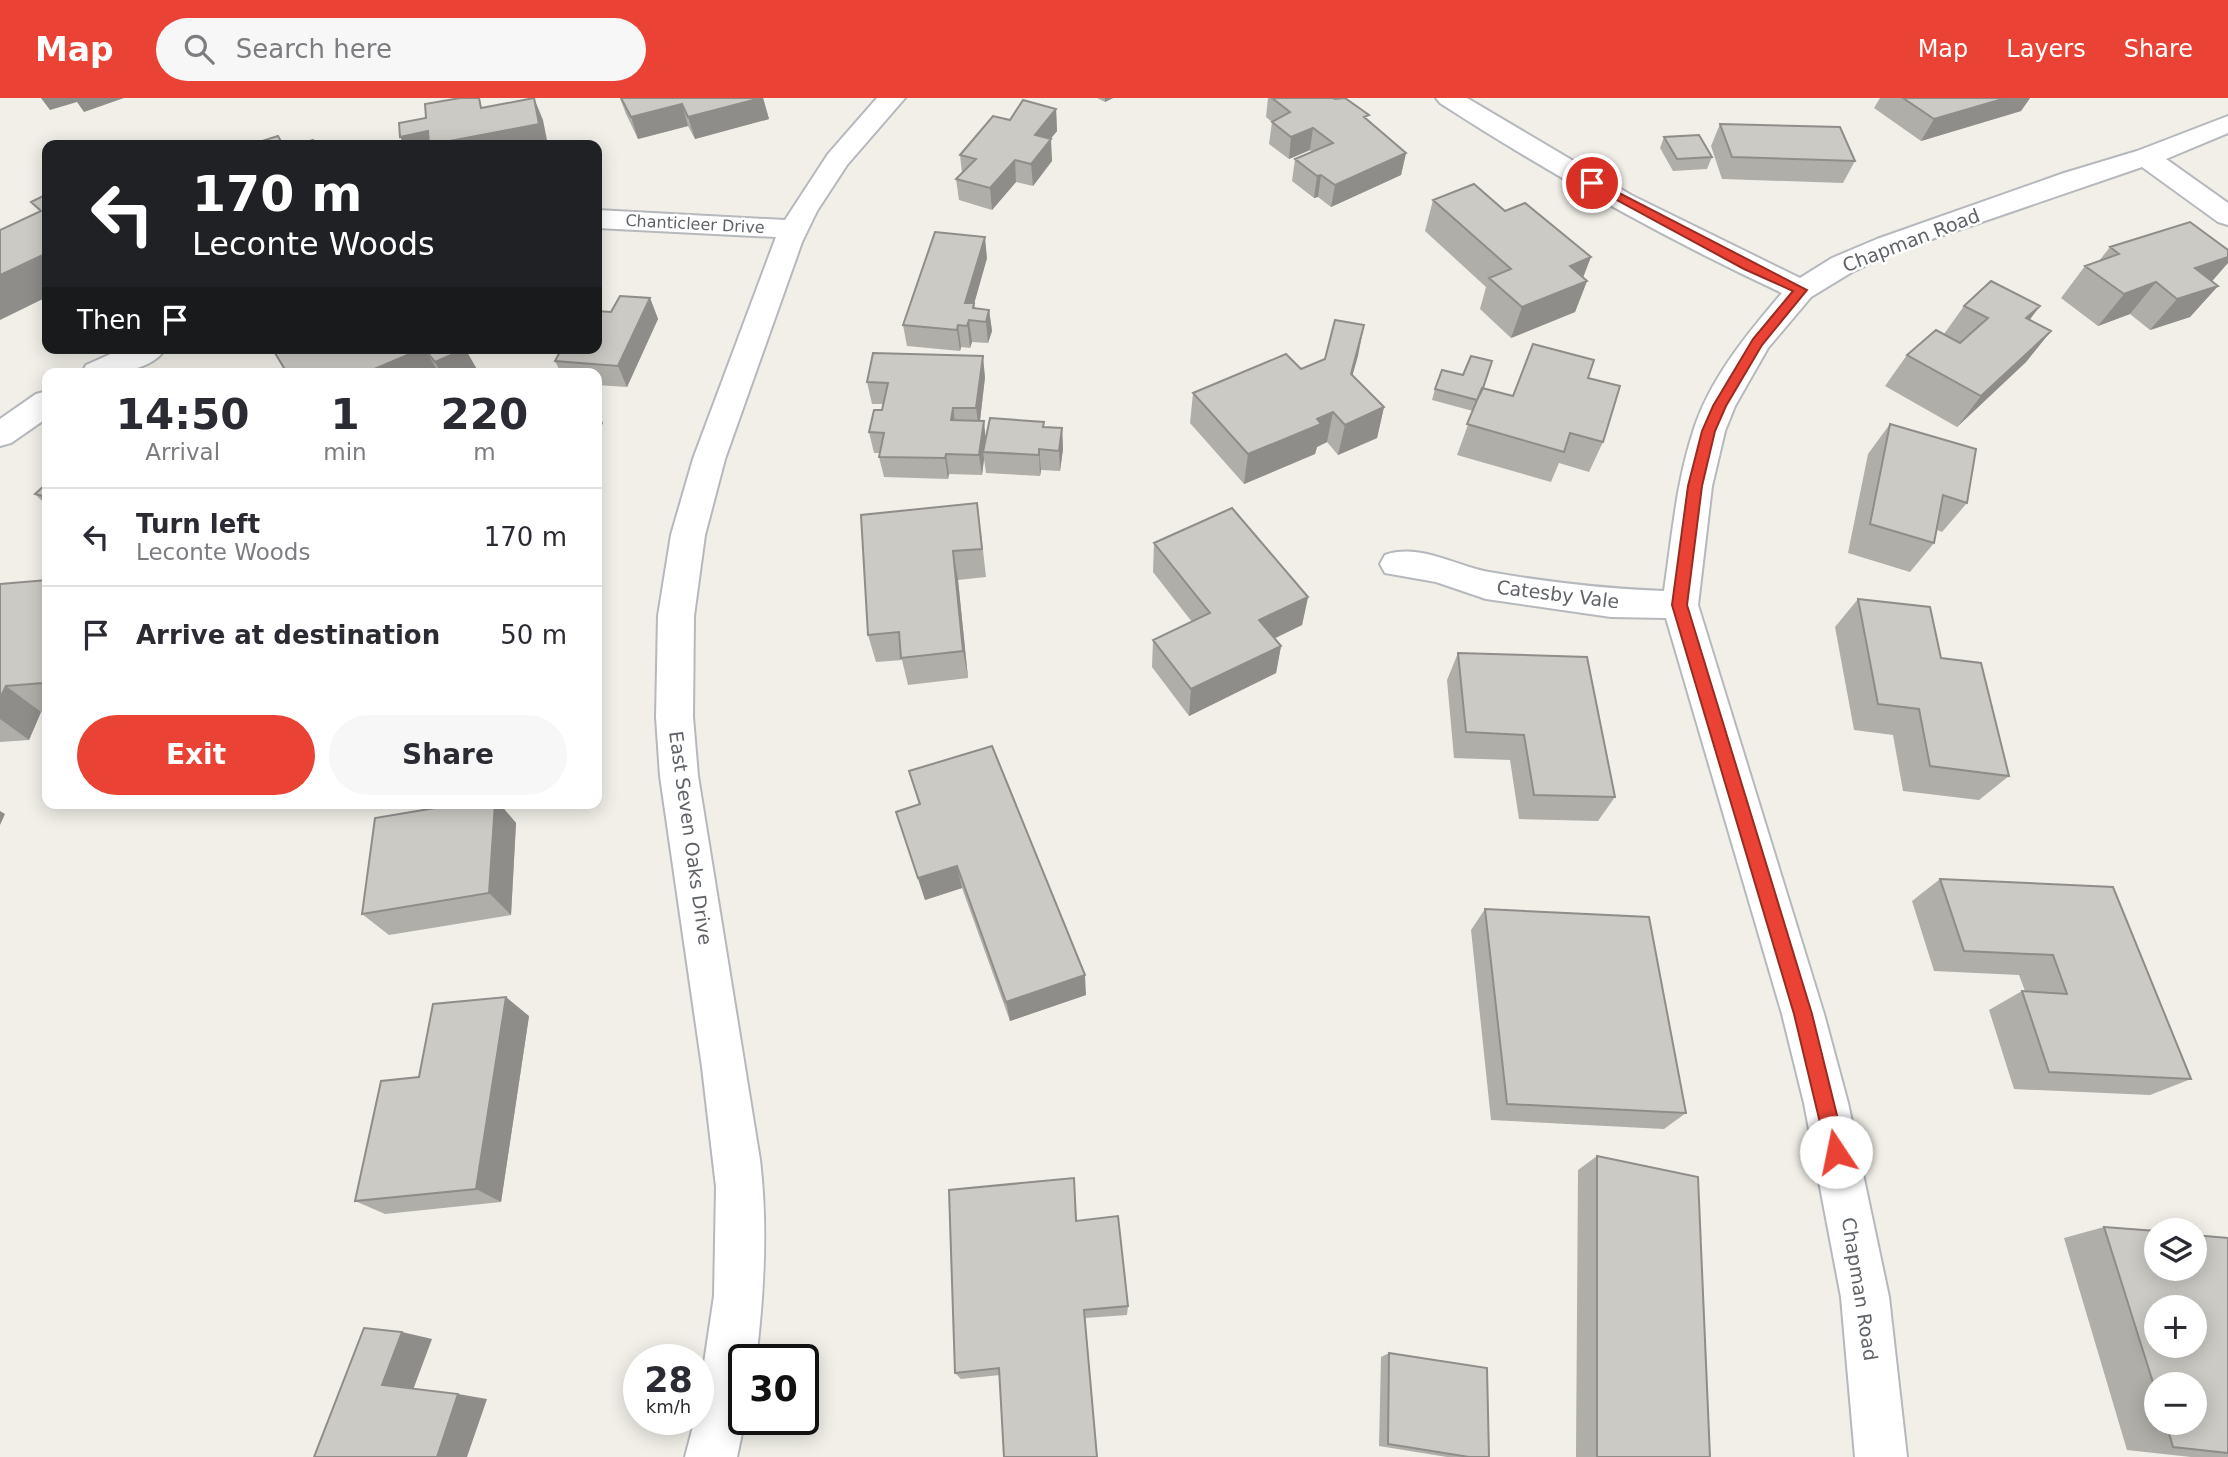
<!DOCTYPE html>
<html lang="en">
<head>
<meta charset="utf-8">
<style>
	:root { --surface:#fff; --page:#f7f7f7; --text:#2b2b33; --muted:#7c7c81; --line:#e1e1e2; --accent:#ea4335 }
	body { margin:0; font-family:"DejaVu Sans",sans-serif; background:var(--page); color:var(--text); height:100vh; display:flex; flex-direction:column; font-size:26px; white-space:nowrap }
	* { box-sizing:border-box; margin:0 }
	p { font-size:23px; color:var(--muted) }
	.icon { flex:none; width:38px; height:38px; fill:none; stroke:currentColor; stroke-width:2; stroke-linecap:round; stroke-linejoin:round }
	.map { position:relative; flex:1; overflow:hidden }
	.sheet { position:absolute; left:42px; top:270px; width:560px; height:441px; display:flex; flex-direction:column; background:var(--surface); border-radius:14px; box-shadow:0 4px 18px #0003 }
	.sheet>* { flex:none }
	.banner { position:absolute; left:42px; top:42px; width:560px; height:214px; border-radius:14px; box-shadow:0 4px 18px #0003; background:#202124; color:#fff; overflow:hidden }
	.buttons { position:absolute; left:2144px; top:1120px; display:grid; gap:14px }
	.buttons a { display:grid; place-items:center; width:63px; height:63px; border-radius:50%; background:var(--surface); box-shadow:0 4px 18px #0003; font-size:35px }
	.speed { position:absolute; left:623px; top:1246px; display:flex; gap:14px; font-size:35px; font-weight:700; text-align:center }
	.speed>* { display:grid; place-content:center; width:91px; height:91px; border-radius:50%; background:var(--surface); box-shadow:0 4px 18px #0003; line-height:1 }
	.speed small { font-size:18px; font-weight:400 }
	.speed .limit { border:4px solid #111; border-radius:10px; background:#fff; color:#111 }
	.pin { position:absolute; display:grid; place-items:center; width:60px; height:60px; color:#fff; margin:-30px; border:4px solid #fff; border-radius:50%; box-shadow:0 2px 7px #0007 }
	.me { position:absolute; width:77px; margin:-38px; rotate:349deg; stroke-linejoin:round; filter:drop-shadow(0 0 5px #0008) }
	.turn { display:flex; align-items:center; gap:24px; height:147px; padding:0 35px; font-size:32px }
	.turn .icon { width:91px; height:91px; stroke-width:2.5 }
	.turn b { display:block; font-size:49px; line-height:60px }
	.then { display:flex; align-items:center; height:66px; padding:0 35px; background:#0003; gap:14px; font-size:26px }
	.eta { display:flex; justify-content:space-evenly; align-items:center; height:119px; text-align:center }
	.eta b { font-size:42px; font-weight:700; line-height:49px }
	.button { display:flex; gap:14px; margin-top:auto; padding:14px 35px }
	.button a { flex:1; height:80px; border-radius:42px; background:var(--accent); color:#fff; font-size:28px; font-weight:700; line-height:80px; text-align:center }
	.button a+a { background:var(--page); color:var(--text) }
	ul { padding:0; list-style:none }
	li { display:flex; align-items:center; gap:21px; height:98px; padding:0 35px; border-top:2px solid var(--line) }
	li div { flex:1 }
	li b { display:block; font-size:26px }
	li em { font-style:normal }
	header { display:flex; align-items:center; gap:42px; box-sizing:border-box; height:98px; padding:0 35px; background:var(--accent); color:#fff }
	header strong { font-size:33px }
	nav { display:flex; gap:38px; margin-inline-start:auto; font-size:24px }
	.search { width:490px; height:63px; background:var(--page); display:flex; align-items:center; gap:18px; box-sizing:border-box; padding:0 24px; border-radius:38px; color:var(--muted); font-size:26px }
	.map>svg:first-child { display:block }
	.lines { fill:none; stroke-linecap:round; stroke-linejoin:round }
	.minor-casing { stroke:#b5b8bc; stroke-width:4 }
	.minor { fill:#fff; fill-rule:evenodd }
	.wall { fill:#afaea9; fill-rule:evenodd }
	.shaded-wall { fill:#8f8d8a }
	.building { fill:#cccac5; stroke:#8f8d8a; stroke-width:2; fill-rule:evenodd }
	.route { fill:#ea4335; stroke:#982c22; stroke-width:2 }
	.labels { text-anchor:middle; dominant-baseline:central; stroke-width:5; stroke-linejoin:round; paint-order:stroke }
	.far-street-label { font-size:16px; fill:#5f6368; stroke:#fff }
	.street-label { font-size:19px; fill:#5f6368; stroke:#fff }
</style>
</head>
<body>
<header>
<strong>Map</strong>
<div class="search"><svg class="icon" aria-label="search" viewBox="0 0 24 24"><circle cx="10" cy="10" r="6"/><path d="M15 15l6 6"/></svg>Search here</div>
<nav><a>Map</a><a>Layers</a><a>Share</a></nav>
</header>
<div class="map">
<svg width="2228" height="1359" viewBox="0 0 2228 1359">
	<rect width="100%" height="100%" fill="#f1efe8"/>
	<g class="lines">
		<g class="minor-casing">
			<path id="minor" d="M877,0h28l-58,67 -30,46 -15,31 -77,217 -20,76 -11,81 -1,101 5,59 62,384c8,67 4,134 -4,200h-12l1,59 -8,38h-52l10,-38h3v-16l16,-107 2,-109 -14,-120 -42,-291 -4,-59 2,-101 13,-81 22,-76 83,-222 -179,-9v-18l188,10 43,-66z
				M1436,0h31l164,97 169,83 32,-20 45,-19 187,-66 73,-22 91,-35v17l-62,26 62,44v22l-10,-3 -76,-55 -245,84 -45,21 -41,25 -43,51 -33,58 -10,25 -13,55 -14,119 126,409 24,89 41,194 18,160h-52l-14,-160 -37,-194 -22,-89 -116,-396 -55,-1 -125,-18 -50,-17 -51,-9 -5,-9 5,-9c35,-12 70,11 104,17 58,10 117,17 175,19 8,-54 12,-107 29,-159 16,-52 54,-98 89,-139 -118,-55 -232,-119 -342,-190z
				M124,250h42c-16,26 -58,25 -84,25l4,-8z
				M47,293v27l-36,25 -11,3v-27l36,-25z"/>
		</g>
		<use href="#minor" class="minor"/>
	</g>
	<path class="wall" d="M620,0h143l6,21 -74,20 -7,-13 -50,13 -12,-25z
		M1097,0h16l-8,4z
		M1268,0h65l35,23 38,32 -5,22 -70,32 -13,-10 -4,1 -22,-17 3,-22 17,-7 -2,-2 -21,9 -20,-15 3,-22 -6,-5z
		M1880,0h150l-9,13 -100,30 -47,-33z
		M1056,11l1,22 -7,8 2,22 -19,25 -17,-4 -24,28 -33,-10 -3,-21 6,-6 -2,-18 50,-35z
		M1720,26l135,37 -12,22 -121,-4 -11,-33z
		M1664,39l48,20 -5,12 -34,2 -13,-23z
		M1433,102l150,78 4,3 -12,31 -64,26 -31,-29 6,-22 -61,-56z
		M2110,149l102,34 6,5 -28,31 -40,13 -20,-16 -32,12 -37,-28 24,-32 14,-5z
		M987,160l-13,46 1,4 14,2 3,21 -4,12 -16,-1 -2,6 -9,-1 -1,4 -53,-5 -4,-21z
		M650,200l8,21 -31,68 -30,-2v-12h-36l-6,-12 56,-49z
		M1964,208l65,14 22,11 -25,31 -69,65 -72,-41 22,-31 37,-21z
		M1364,227l-12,51 32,31 -7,31 -39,17 -11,-13 -10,5 -2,7 -71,30 -54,-61 3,-30 108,-24 24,-10z
		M272,250h193l14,25h-192z
		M985,279l-5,44 6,18 58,-17v5l18,1 1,21 -3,22 -19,-1 -1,6 -54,-3 -2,-14 -2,16 -33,-1 -1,5 -64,-2 -5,-20 1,-4h-6l-5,-21 13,-22 1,-6h-11l-5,-22z
		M1588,280l15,64 -14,30 -30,-9 -8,19 -94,-27 16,-44 -41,-11 3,-11 48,-1 30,8z
		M1890,326l77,79 -25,29 -5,-2 -3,13 -24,29 -62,-19 20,-99z
		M47,385v23l-12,-12z
		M861,417l120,17 5,45 -28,3 10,98 -60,7 -6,-25 -26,2 -8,-27z
		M1154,445l154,54 -6,28 -28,13 7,8 -5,27 -87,43 -37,-49 1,-27 39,-18 -39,-50z
		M47,482v131l-6,1 -12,28 -29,2v-158z
		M1858,501l83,59 68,118 -30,24 -76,-9 -10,-56 -39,-5 -19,-103z
		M1458,555l157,144 -17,24 -79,-2 -9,-59 -56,-2 -7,-78z
		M909,673l177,224 -76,26 -48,-133 -37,12 -29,-88 23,-7z
		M465,705h34l17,20 -5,92 -122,20 -27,-21z
		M1940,781l173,8 78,192 -41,16 -136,-6 -25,-79 33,-19h3l-6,-16 -85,-4 -22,-70z
		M1485,811l201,204 -22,16 -173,-9 -20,-190z
		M529,918l-28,186 -116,12 -30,-13 64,-124z
		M1597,1058l113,301h-134l2,-287z
		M1074,1080l3,43 51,85 -1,9 -42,3 12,139h-93l-4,-82 -39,4 -6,-6z
		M2104,1129l124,226v4h-37l-64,-7 -63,-212zM2156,1286l38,39h-38z
		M1389,1255l100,104h-42l-68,-11 2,-89z"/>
	<path class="shaded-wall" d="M41,0h83l-40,14 -7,-10 -27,8z
		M534,0l9,22 5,25h-144l-4,-8z
		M761,0h2l6,21 -74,20 -7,-22z
		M1105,0h8l-8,4z
		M2006,0h24l-9,13 -100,30 13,-22z
		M682,6l6,22 -50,13 -7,-22z
		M1056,11l1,22 -21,26 -1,-22z
		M1313,30l-3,22 -21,9 2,-22z
		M1051,41l1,22 -19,25 -2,-22z
		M1406,55l-5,22 -70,32 4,-22z
		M1015,62l1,22 -24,28 -2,-22z
		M1321,77l-3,22 -4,1 3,-22z
		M985,139l2,21 -13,46 2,17h-7l3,21 -2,6 -5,-45z
		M47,155v44l-47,23v-45z
		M1591,159l-10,26 6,-2 -12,31 -64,26 11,-31 48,-41z
		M2228,159v6l-21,24 -12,-19z
		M2156,184l-26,32 -32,12 26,-32z
		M2218,188l-28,31 -40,13 27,-31z
		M650,200l8,21 -31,68 -9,-21z
		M2040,208l-24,32 10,-20z
		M989,212l3,21 -4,12 -2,-21z
		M958,227l3,22 -1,4 -3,-21z
		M1364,227l-6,31 -14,49 7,-31z
		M2051,233l-25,31 -69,65 24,-31z
		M424,250l15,25h-74z
		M465,251l14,24h-38l-6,-11z
		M983,258l2,21 -6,52 -3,-21z
		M1384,309l-7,31 -39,17 7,-30z
		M953,310l3,21 -5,-9z
		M597,312l6,13 -6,13z
		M1333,314l-6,30 -10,5 -2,7 -71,30 4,-30z
		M984,323l2,21 -3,10 1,7 -2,16 -3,-20z
		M1062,330l1,21 -3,22 -1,-20z
		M1039,351l2,21 -1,6 -1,-21z
		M946,356l3,20 -1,5 -3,-21z
		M953,453l5,29 10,98 -5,-27z
		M1308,499l-6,28 -47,23 4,-28z
		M1281,548l-5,27 -87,43 2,-27z
		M47,575v13l-4,-3z
		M6,588l35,26 -12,28 -29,-21v-21z
		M495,705h4l17,20 -5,92 -22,-22z
		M0,713l5,3 -5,11z
		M957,768l5,22 -37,12 -7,-22z
		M1085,877l1,20 -76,26 -4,-19z
		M506,899l23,19 -28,186 -25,-13z
		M402,1234l30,7 -19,51 -31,-5z
		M458,1296l29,5 -20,58h-30z"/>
	<path class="building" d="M460,0h19l2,10 53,-10 5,26 -110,21 -1,-14 -28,6 -1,-14 27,-5 -1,-14z
		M621,0h140l-73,19 -6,-13 -51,13z
		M1272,0h61l2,1 10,-1 24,17 -5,2 42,36 -71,32 -14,-10 -4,1 -22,-17 38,-16 -20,-15 -22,9 -19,-15 18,-10z
		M1903,0h103l-72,21z
		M1023,2l33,9 -21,26 16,4 -20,25 -16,-4 -25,28 -34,-9 20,-20 -16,-4 33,-39 17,4z
		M1720,26l120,3 15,34 -123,-4z
		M1699,37l13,22 -35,2 -13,-22z
		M278,38l5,9h-34z
		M313,42l3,5h-19z
		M1474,86l31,27 20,-8 66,54 -21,9 17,15 -65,26 -33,-29 22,-9 -78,-69z
		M47,96v59l-47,22v-45l41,-19 -10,-9z
		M2190,124l38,28v7l-33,11 23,18 -41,13 -21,-17 -32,12 -39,-28 34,-12 -9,-7z
		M935,134l50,5 -20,66h9l-1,5 16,2 -3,12 -17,-2 -2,6 -9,-1 -1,5 -54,-5z
		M1991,183l49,25 -14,12 25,13 -70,65 -74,-41 29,-25 24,13 28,-25 -24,-12z
		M620,198l30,2 -32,68 -63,-5 7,-13h35v-37l14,1z
		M1335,222l29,5 -13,49 33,33 -39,18 -12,-13 -16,7 4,5 -73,30 -55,-61 93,-39 15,15 24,-10z
		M1533,246l61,16 -6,18 32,8 -17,56 -33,-9 -6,19 -97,-28 15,-36 31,8z
		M272,250h152l-59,25h-39l-1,-2 -5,2h-33z
		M424,250h41v1l-30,13z
		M873,255l110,3 -7,52h-23l-2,12 33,1 -5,34 -33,-1 -1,4 -66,-1 5,-24 -15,-1 5,-22h8l6,-27 -21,-1z
		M1471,258l21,5 -9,27 -6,12 -42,-11 7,-19 21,5z
		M990,320l54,4 -1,5 19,1 -3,23 -20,-2v6l-56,-3z
		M1890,326l86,25 -9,54 -24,-8 -9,48 -64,-19z
		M47,385v14l-12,-3z
		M977,405l5,46 -29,2 10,100 -62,7 -2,-26 -31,3 -7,-120z
		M1232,410l76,89 -49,23 22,26 -90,43 -38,-49 57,-27 -56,-70z
		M47,482v93l-4,10 -37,3 -6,12v-114z
		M1858,501l72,8 11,51 40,5 28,113 -79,-10 -11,-57 -41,-5z
		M1458,555l129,4 28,140 -81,-2 -10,-60 -58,-3z
		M992,648l93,229 -79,27 -49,-136 -39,12 -22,-66 24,-8 -11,-33z
		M465,705h30l-6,90 -127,21 13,-96z
		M1940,781l173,8 78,192 -142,-7 -27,-81 45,3 -14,-39 -89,-4z
		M1485,811l164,8 37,196 -179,-9z
		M506,899l-30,192 -121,12 26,-120 38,-4 14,-73z
		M1597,1058l101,21 12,280h-113z
		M1074,1080l2,43 42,-5 10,90 -44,4 13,147h-93l-5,-89 -44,5 -6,-183z
		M2104,1129l52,4v38h38v-34l34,3v215l-55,-6 -7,-24h28v-39h-38v8zM2156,1209h38v39h-38z
		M364,1230l38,4 -20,53 76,9 -21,63h-123z
		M1389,1255l98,15 2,89h-20l-81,-13z"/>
	<path class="route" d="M1589,83h7l211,109 -45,55 -36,61 -11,25 -13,55 -15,119 125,409 34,138 -3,6 -7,3 -7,-3 -2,-6 -33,-138 -122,-409 16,-119 14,-55 11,-25 40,-67 40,-48 -49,-22 -155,-84z"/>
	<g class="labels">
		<g class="far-street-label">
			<text transform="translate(695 126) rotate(3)">Chanticleer Drive</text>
		</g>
		<g class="street-label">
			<text transform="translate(1911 142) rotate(-21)">Chapman Road</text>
			<text transform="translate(1558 496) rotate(7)">Catesby Vale</text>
			<text transform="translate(691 740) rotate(82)">East Seven Oaks Drive</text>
			<text transform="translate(1860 1191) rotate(81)">Chapman Road</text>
		</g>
	</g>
</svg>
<div class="buttons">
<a><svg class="icon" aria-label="layers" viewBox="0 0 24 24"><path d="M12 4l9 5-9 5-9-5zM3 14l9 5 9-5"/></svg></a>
<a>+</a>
<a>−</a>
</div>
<div class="speed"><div>28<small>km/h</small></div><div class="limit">30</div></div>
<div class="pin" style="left:1592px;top:85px;background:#d93025"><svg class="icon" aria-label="arrive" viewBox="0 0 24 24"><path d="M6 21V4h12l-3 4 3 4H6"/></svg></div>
<svg class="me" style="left:1836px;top:1054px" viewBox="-20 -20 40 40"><circle r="19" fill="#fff"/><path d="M0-13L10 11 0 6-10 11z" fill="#ea4335"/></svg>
<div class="banner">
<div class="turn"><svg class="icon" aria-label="left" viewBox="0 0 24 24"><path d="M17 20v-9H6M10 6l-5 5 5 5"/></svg><div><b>170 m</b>Leconte Woods</div></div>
<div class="then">Then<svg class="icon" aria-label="arrive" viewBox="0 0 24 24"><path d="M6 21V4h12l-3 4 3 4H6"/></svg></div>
</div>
<section class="sheet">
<div class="eta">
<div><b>14:50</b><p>Arrival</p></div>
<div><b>1</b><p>min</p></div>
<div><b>220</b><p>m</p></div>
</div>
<ul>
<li><svg class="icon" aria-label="left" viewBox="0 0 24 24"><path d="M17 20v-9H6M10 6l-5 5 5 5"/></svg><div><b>Turn left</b><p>Leconte Woods</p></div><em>170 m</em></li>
<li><svg class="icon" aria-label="arrive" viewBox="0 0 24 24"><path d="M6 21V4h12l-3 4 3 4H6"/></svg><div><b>Arrive at destination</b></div><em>50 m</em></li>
</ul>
<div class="button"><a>Exit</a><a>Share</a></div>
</section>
</div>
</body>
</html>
